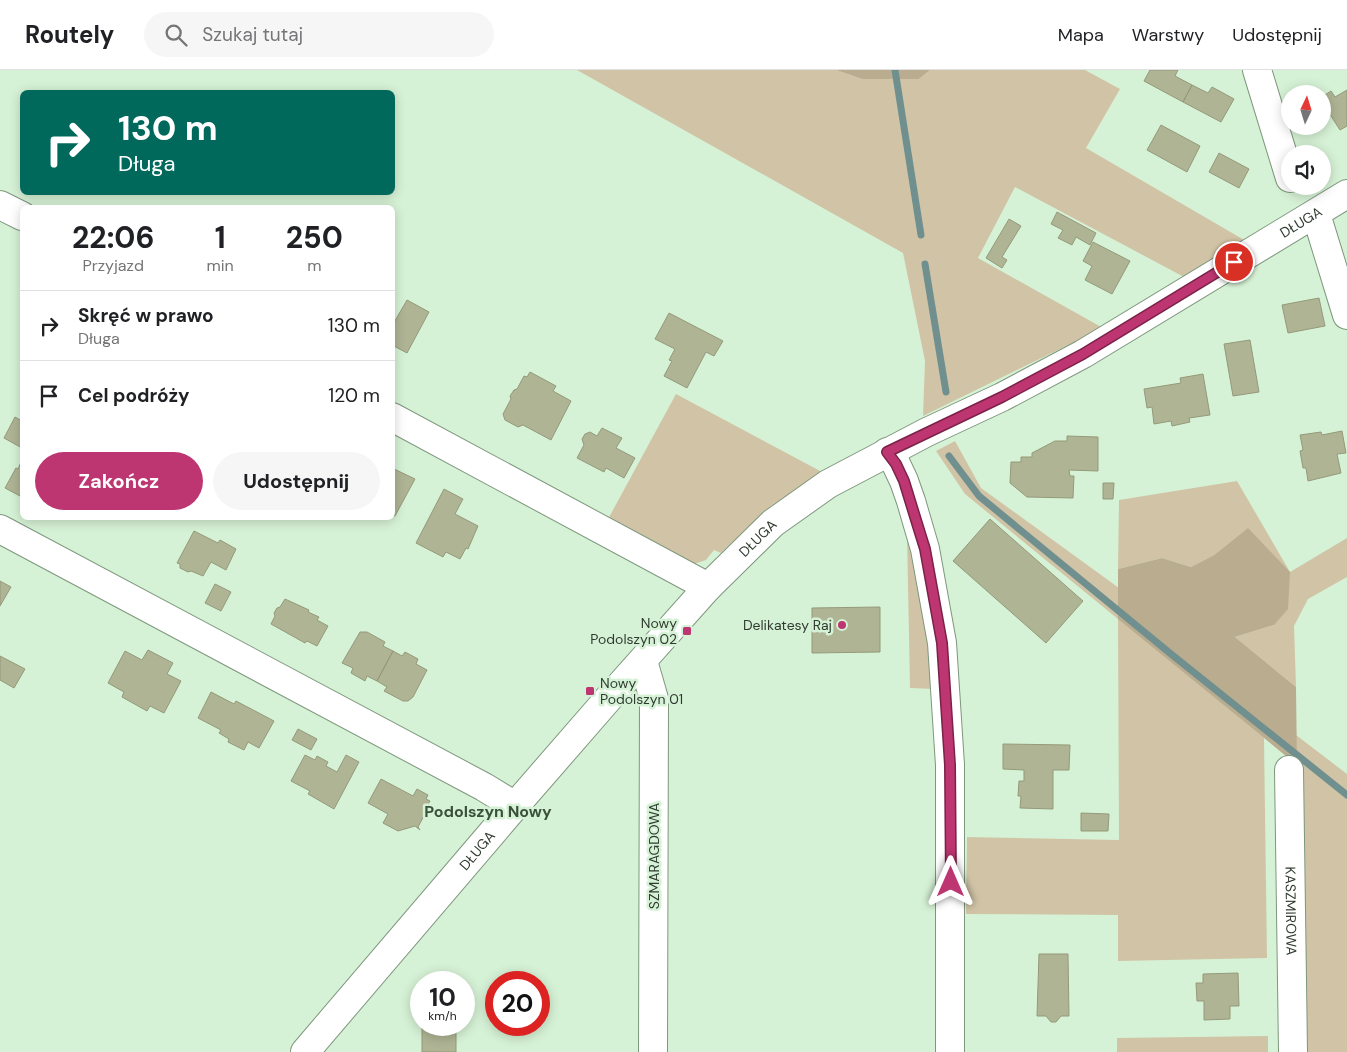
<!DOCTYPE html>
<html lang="pl">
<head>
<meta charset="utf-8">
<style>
	:root { --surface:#fff; --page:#f6f6f6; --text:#202124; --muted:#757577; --line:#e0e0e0; --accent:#bd3571 }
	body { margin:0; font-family:"DM Sans",sans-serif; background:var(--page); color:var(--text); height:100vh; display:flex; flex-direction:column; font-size:19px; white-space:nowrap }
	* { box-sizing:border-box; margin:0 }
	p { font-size:16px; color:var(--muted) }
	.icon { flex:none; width:28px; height:28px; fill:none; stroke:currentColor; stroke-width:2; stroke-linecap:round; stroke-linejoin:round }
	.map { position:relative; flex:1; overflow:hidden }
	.details { position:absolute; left:20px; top:135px; width:375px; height:315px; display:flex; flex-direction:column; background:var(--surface); border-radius:8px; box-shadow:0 2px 12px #0003 }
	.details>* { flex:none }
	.top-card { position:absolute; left:20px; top:20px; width:375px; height:105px; border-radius:8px; box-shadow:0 2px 12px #0003; background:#00695c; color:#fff; overflow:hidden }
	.needle { width:32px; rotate:4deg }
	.controls { position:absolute; left:1281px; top:15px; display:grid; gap:10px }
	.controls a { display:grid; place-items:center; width:50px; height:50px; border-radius:50%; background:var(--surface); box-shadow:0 2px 12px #0003; font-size:25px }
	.speed { position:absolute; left:410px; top:901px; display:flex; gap:10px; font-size:25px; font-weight:700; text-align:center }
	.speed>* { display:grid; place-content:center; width:65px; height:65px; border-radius:50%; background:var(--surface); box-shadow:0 2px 12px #0003; line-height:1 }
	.speed small { font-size:12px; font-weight:400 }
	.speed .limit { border:8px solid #d22; background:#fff; color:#111 }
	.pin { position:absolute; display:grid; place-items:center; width:42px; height:42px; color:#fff; margin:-21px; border:2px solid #fff; border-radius:50%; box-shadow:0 1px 5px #0007 }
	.me { position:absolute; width:55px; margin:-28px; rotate:0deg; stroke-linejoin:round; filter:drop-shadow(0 0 4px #0008) }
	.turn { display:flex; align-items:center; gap:18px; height:105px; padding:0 15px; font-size:22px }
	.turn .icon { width:65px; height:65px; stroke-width:2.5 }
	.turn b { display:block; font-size:35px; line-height:42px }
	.eta { display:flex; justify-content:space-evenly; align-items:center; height:85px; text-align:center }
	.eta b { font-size:30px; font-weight:700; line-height:35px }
	.button { display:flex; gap:10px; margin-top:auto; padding:10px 15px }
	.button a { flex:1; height:58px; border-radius:30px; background:var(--accent); color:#fff; font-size:20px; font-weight:700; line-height:58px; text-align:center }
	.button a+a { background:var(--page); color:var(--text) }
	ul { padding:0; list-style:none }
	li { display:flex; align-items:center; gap:15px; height:70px; padding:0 15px; border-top:1px solid var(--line) }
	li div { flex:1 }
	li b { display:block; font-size:19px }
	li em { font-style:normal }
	header { display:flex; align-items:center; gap:30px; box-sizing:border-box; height:70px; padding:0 25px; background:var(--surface); border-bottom:1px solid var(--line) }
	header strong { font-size:24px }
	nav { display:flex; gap:28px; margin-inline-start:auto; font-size:18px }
	.search { width:350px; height:45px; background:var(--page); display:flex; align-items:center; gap:12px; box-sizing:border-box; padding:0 18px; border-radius:28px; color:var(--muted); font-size:19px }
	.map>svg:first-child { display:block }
	.green { fill:#d1c4a6 }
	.forest { fill:#baac8f }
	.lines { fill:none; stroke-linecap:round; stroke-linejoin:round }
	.stream { stroke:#70908f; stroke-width:7 }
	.building { fill:#aeb494; stroke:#949a79 }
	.minor-casing { stroke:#7e977d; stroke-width:30 }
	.minor { stroke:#fff; stroke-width:28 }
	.route-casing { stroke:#7b2249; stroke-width:12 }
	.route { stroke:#bd3571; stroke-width:9 }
	.poi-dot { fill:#bd3571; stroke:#d6f2d6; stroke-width:2 }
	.labels { text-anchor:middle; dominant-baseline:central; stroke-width:5; stroke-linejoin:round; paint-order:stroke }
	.street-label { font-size:14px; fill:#303b30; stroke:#d6f2d6 }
	.poi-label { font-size:14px; fill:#303b30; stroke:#d6f2d6; text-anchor:end }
	.quarter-label { font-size:16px; font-weight:bold; fill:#395039; stroke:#d6f2d6 }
</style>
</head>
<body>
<header>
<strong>Routely</strong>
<div class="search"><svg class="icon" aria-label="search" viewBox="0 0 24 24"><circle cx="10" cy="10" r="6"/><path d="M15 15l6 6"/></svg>Szukaj tutaj</div>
<nav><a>Mapa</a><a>Warstwy</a><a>Udostępnij</a></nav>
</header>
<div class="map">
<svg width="1347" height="982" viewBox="0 0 1347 982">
	<rect width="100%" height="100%" fill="#d6f2d6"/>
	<path class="green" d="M577,0h259l26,9h57l11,-9h155l35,19 -34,59 160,93 -62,36 -169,-90 -37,71 125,70 -180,88 2,-55 -22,-108z
		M676,324l146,78 -51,34 -50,47 -7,-3 -8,10 -15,5 -84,-44z
		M955,371l26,47 138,100v31l145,119 3,220 -149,3v-46l-152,-1 1,-77 152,3 -1,-221 -153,-125 -29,-43z
		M1237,411l53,91 57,-34v39l-39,22 -14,27 2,61 -61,-50 39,-12 -27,-96 -33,26 -23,12 -29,-9 -44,11 1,-69z
		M907,463l12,27 15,129 -24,-1z
		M1296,665l51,39v278h-45z
		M1268,966v16h-151v-14z"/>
	<path class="forest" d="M836,0h94l-11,9h-57z
		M1248,458l42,44 -2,37 -14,16 -39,12 61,50 1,78 -179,-146v-50l44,-11 29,9 23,-12z"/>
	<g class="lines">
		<path class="stream" d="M895,0l26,165
			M925,194l21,128
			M949,386l30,40 192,158 176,141"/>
	</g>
	<path class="building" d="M1150,0h28l-3,6 17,9 -9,17 -39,-21z
		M1192,15l16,8 4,-6 22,12 -13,23 -38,-20z
		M1347,20v36l-7,4 -18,-28v-5l9,-6 4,6z
		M1161,55l39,21 -13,26 -40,-22z
		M1219,83l30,16 -10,19 -30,-16z
		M1057,142l39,21 -6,12 -14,-8 -4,8 -14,-7 5,-8 -12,-6z
		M1009,149l12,7 -19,31 5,3 -5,8 -16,-10z
		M1093,172l37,19 -18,33 -27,-14 7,-14 -9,-5z
		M1319,228l6,28 -37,7 -6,-28z
		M407,230l22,12 -22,41 -15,-8v-19z
		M669,243l54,28 -9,15 -8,-4 -19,36 -23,-12 8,-15 -3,-1 6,-11 -20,-10z
		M1250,270l9,52 -26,4 -9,-52z
		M530,302l26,14 -3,5 18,10 -20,39 -28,-15 -5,2 -13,-7 -2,-6 8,-15 -1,-3 4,-6 3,-1 7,-13 3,1z
		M1203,304l7,41 -21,3 1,4 -18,4 -1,-5 -17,3 -2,-17 -5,1 -3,-19 37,-6 -1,-5z
		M15,347l7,4v27l-18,-10z
		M602,358l20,10 -6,10 19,10 -11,20 -18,-10 -2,4 -27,-14 7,-13 -2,-6 3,-5 5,-2 7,4z
		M1342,361l4,22 -9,1 4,19 -33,8 -2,-13h-3l-3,-17 3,-1 -3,-15 21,-3 1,3z
		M1067,366l31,1v34l-29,-1 1,6h4l-1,22 -46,-1 -17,-14 1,-21h10v-5h11v-4l23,-12h12z
		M22,390v32l-2,4 -15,-8 11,-20 2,1z
		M392,398l23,11 -20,37 -3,-1z
		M1103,413h11l-1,16h-10z
		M444,419l19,10 -8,15 23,12 -10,23 -2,-1 -6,11 -14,-7 -3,5 -27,-14z
		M990,449l93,82 -37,42 -93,-82z
		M194,461l24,12 2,-3 16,9 -10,21 -15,-8 -8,14 -12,-5 -3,1 -8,-4v-4l-3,-1z
		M0,511l11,6 -11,19z
		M215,514l16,8 -10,19 -16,-8z
		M285,529l24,11 -1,2 11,5 -2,3 11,6 -11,20 -10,-5 -2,2 -34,-19 4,-8 -1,-3 3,-5 3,-1z
		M880,537v45l-68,1v-45z
		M360,562h7l18,10 -2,4 10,5 -16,30 -10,-5 -2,5 -14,-8 2,-5 -11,-5z
		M148,580l25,13 -6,11 14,7 -17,32 -14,-7 -3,5 -25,-14 2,-5 -16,-9 17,-32 17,9z
		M393,581l9,5 3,-4 13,7 -2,5 11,6 -14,27 -5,4h-5l-19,-10 3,-4 -10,-6z
		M0,586l25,13 -11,19 -14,-8z
		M211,622l23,12 2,-3 38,20 -15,27 -11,-6 -4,8 -16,-8 1,-3 -10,-6 2,-3 -23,-12z
		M298,659l19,10 -6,11 -19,-10z
		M1003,674l67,1 -1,25h-16v39l-33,-1 1,-12h-3l1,-15h5v-11l-21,-1z
		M305,685l10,5 2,-4 11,6 -2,4 11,6 9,-17 13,7 -25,47 -26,-15 2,-3 -19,-10z
		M381,709l32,17 4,-7 11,6 -2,4 4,2 -6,10 2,1 -8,15 2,3 -5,-4 -17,5 -15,-8 5,-9 -20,-11z
		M1081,743l28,1 -1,17h-27z
		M1039,884h29l1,62h-8l-5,6h-5l-5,-6h-9z
		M1238,903l1,33h-9v13l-26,1v-19h-7l-1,-18h7v-9z
		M422,955h34v27h-34z"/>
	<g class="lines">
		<g class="minor-casing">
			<g id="minor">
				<path d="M1257,0l33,108"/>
				<path d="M0,135l22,11"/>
				<path d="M1316,144l31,101"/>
				<path d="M392,347l316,170"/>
				<path d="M887,382l9,12 8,17 7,20 14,48 17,94 8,122v287"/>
				<path d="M0,459l484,258 31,19"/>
				<path d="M643,591l11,38 -1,353"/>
				<path id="s1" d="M1289,700l4,282"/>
				<path id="s2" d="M305,982l210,-246 93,-107 100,-112 65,-64 55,-39 99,-52 75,-35 81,-43 264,-160"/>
			</g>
		</g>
		<use href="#minor" class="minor"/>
	</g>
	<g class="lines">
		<g class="route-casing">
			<path id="route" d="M951,812l-1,-117 -8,-122 -17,-94 -5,-16 -16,-52 -8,-17 -9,-12 115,-55 81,-43 151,-92"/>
		</g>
		<use href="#route" class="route"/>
	</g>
	<g class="poi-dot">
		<circle cx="842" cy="555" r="5"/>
		<rect x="682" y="556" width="10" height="10" rx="2.5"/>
		<rect x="585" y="616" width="10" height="10" rx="2.5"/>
	</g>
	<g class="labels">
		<g class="street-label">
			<text stroke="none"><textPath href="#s2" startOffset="1315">DŁUGA</textPath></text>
			<text stroke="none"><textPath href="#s2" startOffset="685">DŁUGA</textPath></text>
			<text stroke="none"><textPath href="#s2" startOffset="265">DŁUGA</textPath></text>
			<text transform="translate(654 786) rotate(-90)">SZMARAGDOWA</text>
			<text stroke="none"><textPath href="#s1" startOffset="141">KASZMIROWA</textPath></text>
		</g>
		<g class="poi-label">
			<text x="677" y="553">Nowy<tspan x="677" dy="16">Podolszyn 02</tspan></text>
			<text x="832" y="555">Delikatesy Raj</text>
			<text x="600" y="613" text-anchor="start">Nowy<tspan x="600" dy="16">Podolszyn 01</tspan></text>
		</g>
		<g class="quarter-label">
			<text x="488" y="741">Podolszyn Nowy</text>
		</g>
	</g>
</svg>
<div class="controls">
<a><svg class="needle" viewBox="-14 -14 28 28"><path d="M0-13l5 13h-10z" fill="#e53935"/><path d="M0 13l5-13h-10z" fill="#757577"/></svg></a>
<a><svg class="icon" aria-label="sound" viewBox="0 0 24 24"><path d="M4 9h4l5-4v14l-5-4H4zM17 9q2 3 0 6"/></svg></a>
</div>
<div class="speed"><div>10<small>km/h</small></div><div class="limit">20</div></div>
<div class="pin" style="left:1234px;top:192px;background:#d93025"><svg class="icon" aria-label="arrive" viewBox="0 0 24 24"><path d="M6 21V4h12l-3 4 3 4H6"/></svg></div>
<svg class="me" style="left:951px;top:812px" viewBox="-20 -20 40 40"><path d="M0-17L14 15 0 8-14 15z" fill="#bd3571" stroke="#fff" stroke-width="4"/></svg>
<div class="top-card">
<div class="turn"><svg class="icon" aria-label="right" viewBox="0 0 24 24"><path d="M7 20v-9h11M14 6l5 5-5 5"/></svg><div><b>130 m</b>Długa</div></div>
</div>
<section class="details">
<div class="eta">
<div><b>22:06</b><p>Przyjazd</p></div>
<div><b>1</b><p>min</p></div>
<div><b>250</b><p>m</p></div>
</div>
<ul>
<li><svg class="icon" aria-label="right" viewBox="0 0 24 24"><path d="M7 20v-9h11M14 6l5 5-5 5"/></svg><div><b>Skręć w prawo</b><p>Długa</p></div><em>130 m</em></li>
<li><svg class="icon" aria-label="arrive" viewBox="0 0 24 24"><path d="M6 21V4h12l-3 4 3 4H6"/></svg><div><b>Cel podróży</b></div><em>120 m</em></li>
</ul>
<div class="button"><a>Zakończ</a><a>Udostępnij</a></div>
</section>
</div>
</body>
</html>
